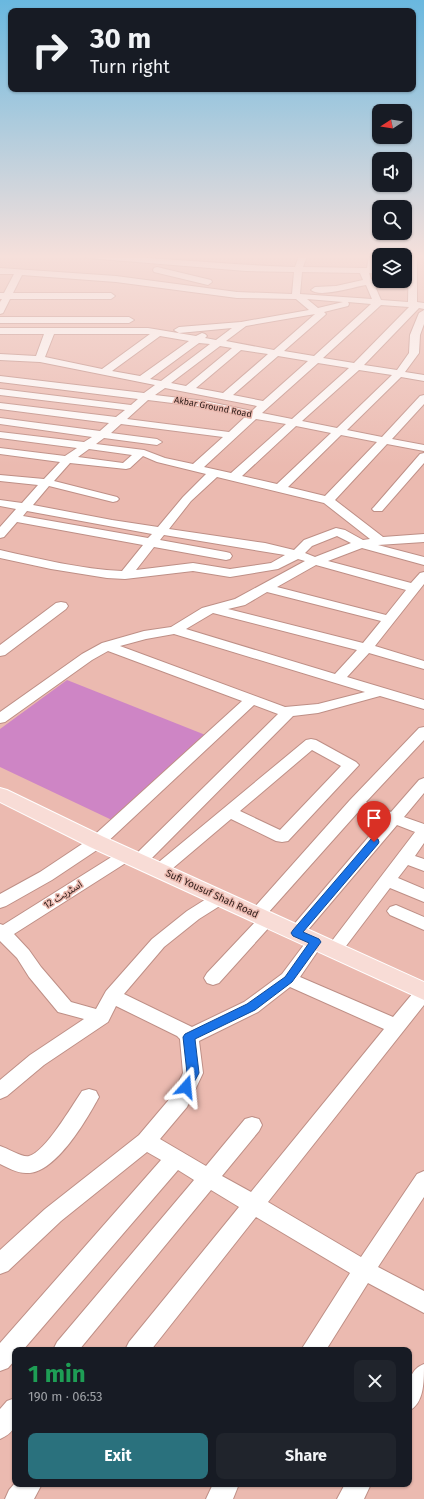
<!DOCTYPE html>
<html lang="en">
<head>
<meta charset="utf-8">
<style>
	:root { --surface:#171b24; --page:#20242c; --text:#f1f3f6; --muted:#9ea1a6; --accent:#2a717d }
	body { margin:0; font-family:"Fira Sans","Noto Sans Arabic",sans-serif; background:var(--page); color:var(--text); height:100vh; display:flex; flex-direction:column; font-size:15px; white-space:nowrap }
	* { box-sizing:border-box; margin:0 }
	p { font-size:13px; color:var(--muted) }
	.icon { flex:none; width:22px; height:22px; fill:none; stroke:currentColor; stroke-width:2; stroke-linecap:round; stroke-linejoin:round }
	.map { position:relative; flex:1; overflow:hidden }
	.details { position:absolute; left:12px; top:1347px; width:400px; height:140px; display:flex; flex-direction:column; background:var(--surface); border-radius:8px; box-shadow:0 1px 3px #0004 }
	.details>* { flex:none }
	.guide { position:absolute; left:8px; top:8px; width:408px; height:84px; border-radius:8px; box-shadow:0 1px 3px #0004; background:#171b24; color:var(--text); overflow:hidden }
	.needle { width:26px; rotate:258deg }
	.controls { position:absolute; left:372px; top:104px; display:grid; gap:8px }
	.controls a { display:grid; place-items:center; width:40px; height:40px; border-radius:8px; background:var(--surface); box-shadow:0 1px 3px #0004; font-size:20px }
	.pin { position:absolute; display:grid; place-items:center; width:34px; height:34px; color:#fff; margin:-41px -17px; border-radius:50% 50% 50% 0; rotate:-45deg; box-shadow:0 0 4px #0007 }
	.pin .icon { rotate:45deg }
	.me { position:absolute; width:44px; margin:-22px; rotate:18deg; stroke-linejoin:round; filter:drop-shadow(0 0 3px #0008) }
	.turn { display:flex; align-items:center; gap:14px; height:84px; padding:0 16px; font-size:18px }
	.turn .icon { width:52px; height:52px; stroke-width:2.5 }
	.turn b { display:block; font-size:28px; line-height:34px }
	.round { display:grid; place-items:center; flex:none; width:42px; height:42px; border-radius:8px; background:var(--page) }
	.head { display:flex; align-items:center; justify-content:space-between; height:68px; padding:0 16px }
	h1 { font-size:24px; font-weight:700; line-height:30px; color:#1e9e55 }
	.cta { display:flex; gap:8px; margin-top:auto; padding:8px 16px }
	.cta a { flex:1; height:46px; border-radius:8px; background:var(--accent); color:#fff; font-size:16px; font-weight:700; line-height:46px; text-align:center }
	.cta a+a { background:var(--page); color:var(--text) }
	.map>svg:first-child { display:block }
	.green { fill:#ce85c5 }
	.lines { fill:none; stroke-linecap:round; stroke-linejoin:round }
	.minor-casing { stroke:#be8f86; stroke-width:2 }
	.major-casing { stroke:#fff; stroke-width:2 }
	.minor { fill:#fff; fill-rule:evenodd }
	.major { fill:#f8dcd6; fill-rule:evenodd }
	.route { fill:#1a73e8; stroke:#114b97 }
	.labels { text-anchor:middle; dominant-baseline:central; stroke-width:3; stroke-linejoin:round; paint-order:stroke }
	.far-street-label { font-size:9px; fill:#2d1b18; stroke:#ebbab0 }
	.street-label { font-size:10px; fill:#2d1b18; stroke:#ebbab0 }
</style>
</head>
<body>
<div class="map">
<svg width="424" height="1499" viewBox="0 0 424 1499">
	<rect width="100%" height="100%" fill="#ebbab0"/>
	<path class="green" d="M67,680l141,56 -94,85 -114,-54v-38z"/>
	<g class="lines">
		<g class="minor-casing">
			<path id="minor" d="M84,256c71,0 141,9 211,11l4,-11h8l-4,11 64,1 2,-12h8l-1,12h3v6l-10,-1 2,6 7,-1 1,3h3l-1,2 -7,1 7,16 27,2 1,-46h8v46l7,1v6l-5,-1 -55,57 33,5 12,-17 1,-18 9,-22 5,-3v14l-4,11 -1,18 -14,19 19,3v6l-23,-4 -54,53 35,7 38,-41 4,-1v9l-32,35 32,6v6l-37,-7 -52,56 48,37 41,-3v8l-46,3 46,12v8l-62,-17 -34,13 83,22 9,-10 4,-1v12l-49,62 49,15v8l-55,-16 -22,24 77,23v9l-44,-13 -62,17 -25,3 -147,148 -6,1 -6,-1 -2,-5 -118,75 15,16 12,17 30,35 25,7 10,-18 46,-52 35,-28 27,-17 6,-2 6,2 3,4 -3,4 -27,17 -35,28 -40,47 68,33 52,-25 38,-28 27,-36 6,-2 6,2 3,4 -24,35 93,40 25,-30 6,-2v20l-156,197 93,55 56,-83 7,-3v26l-46,70 46,24v22l-56,-30 -42,67h-25l49,-77 -94,-56 -105,133h-26l4,-8 110,-135 -28,-17 -132,160h-26l4,-8 137,-162 -16,-10 -155,180h-8v10l-7,8 -8,3v-28l161,-183 -14,-8 -86,69 -53,50 -8,3v-24l45,-41 94,-74 33,-39 11,-23 -3,-34 -3,-3 -61,-30 -8,16 -64,43 -37,31 -7,3v-19l30,-25 54,-36 -26,-7 -29,-35 -12,-19 -17,-17v-17l3,1 118,-74 6,-1 6,1 2,4 143,-141 -24,-9 -151,141 -51,34 -46,26 -6,2v-14l40,-22 51,-34 151,-137 -134,-50 -16,9 -87,62 -5,1v-11l82,-58 20,-11 42,-12 27,-4 31,-19 33,-9 70,-38 -7,-2 -20,10 -48,8 -37,-6 -68,8 -18,-1 -56,-9 -51,-11v-8c40,9 81,19 122,21l21,-26 -126,-23 -13,15 -4,1v-11l16,-18 -16,-3v-6l22,3 16,-18 -38,-4v-6l44,4 16,-17 -60,-8v-6l65,8 12,-8 -77,-10v-6l84,10 8,-5 -92,-13v-6l100,13 9,-8 -109,-14v-6l116,14 9,-7 -125,-15v-6l131,16 7,-6 -138,-17v-6l144,17 11,-8 -115,-23 -40,-2v-6l36,2 8,-22h-44v-6h148l48,8 6,-3 3,1 2,2 -2,2 11,2 16,-12 -53,5 -5,-3 5,-3 62,-5 68,-12 -13,-11 -59,-1 -121,-16 -94,-7 -9,18h98l4,3 -4,3h-101l-7,14 -3,1v-12l2,-3h-2v-6h4l10,-19h-14v-6l116,8 121,16 55,2 2,-22 -48,-1 -158,-13zM302,272l58,1 3,7 -27,6 -21,1 -4,3c9,8 42,-3 55,-5l6,14 -72,-5zM307,299l36,3 -25,6zM348,302l23,2 -57,52 -30,-5 40,-35 2,-2 -2,-2 24,-6 1,-2zM381,305l28,2 -55,56 -31,-5zM315,314l-41,36 -48,-9 20,-15zM54,334h96l-48,35 -57,-12zM160,336l29,5 -49,35 -28,-5zM199,343l11,1 -49,37 -11,-2zM220,346l12,2 -46,38 -15,-3zM241,350l27,4 -45,39 -27,-5zM278,356l30,5 -45,40 -30,-6zM318,363l31,5 -57,51 -30,-6zM359,370l33,5 -55,53 -35,-7zM165,388l92,18 -5,5 -47,-10 -50,-6zM148,400l57,7 41,9 -17,16 -102,-13zM256,419l30,5 -55,49 -27,-6zM121,424l102,13 -30,27 -28,-6 -21,-8 -48,-6 8,-6 53,7 5,-3 -5,-3 -46,-6zM296,426l35,7 -54,51 -35,-8zM341,435l36,7 -52,54 -37,-9zM89,449l43,6 -9,8 -45,-6zM143,456l14,6 49,12 -23,23 -25,30 -46,-7 -79,-15 16,-19 64,16 4,-1 2,-2 -2,-2 -63,-16 16,-18 56,6 4,-1zM217,477l107,26 46,36 -7,1 -18,-10 -9,-2 -32,12 -10,10 -29,-7 -96,-14 22,-28zM27,511l125,23 -4,4 -125,-22zM164,535l121,20 -14,8 -41,6 -37,-6 -57,7 18,-23 72,13 4,-1 2,-3 -2,-3 -4,-1 -66,-12zM337,536l14,7 -36,14 -10,-4 7,-7zM316,565l90,25 -20,25 -109,-28zM267,592l114,29 -18,22 -135,-34 17,-4zM213,613l144,37 -22,24 -149,-45zM174,634l191,58 -47,12 -33,3 -165,-61 26,-7zM290,987l94,42 -133,163 -29,-16 37,-45 3,-6 -3,-6 -7,-2 -7,2 -39,47 -46,-27 27,-32 16,-34 -4,-32 59,-29z
				M157,267l54,13 1,2 -4,3 -54,-13 -1,-2 1,-2z
				M0,317h129l5,3 -5,3h-129z
				M424,453v10l-42,48h-8l-2,-2 2,-2 46,-53z
				M61,602l5,1 2,3 -2,3 -61,46 -5,1v-11l56,-42z
				M424,727v13l-58,62 25,10 28,-32 5,-2v15l-20,24 20,7v19l-9,13 9,3v12l-16,-6 -10,13 26,11v13l-34,-14 -50,66 -6,2 -6,-2 -3,-4 90,-118 -18,-7 -95,112 -6,2 -6,-2 -3,-4 3,-4 93,-109 -24,-9 -91,102 5,2 3,4 -3,4 -54,60 -6,2 -6,-2 -3,-5 3,-5 49,-52 -5,-2 -3,-4 3,-4 99,-111 69,-72z
				M311,739l5,1 40,22 3,3 -71,76 -6,1 -6,-1 -45,-22 -65,55 -6,2 -6,-2 -2,-4 2,-4 152,-126zM312,750l29,16 -61,64 -40,-19z
				M396,905l28,12v13l-34,-15 -3,-4 3,-4z
				M89,1089l7,2 3,6c-12,22 -44,78 -73,76 -9,0 -18,-5 -26,-9v-18c7,2 23,12 29,10 16,-4 43,-50 53,-65z
				M424,1364c0,19 0,39 -15,47 0,-18 -5,-39 15,-47z
				M15,1398c0,19 6,32 -15,41v-30l7,-8z
				M15,1483v1h27l-8,15h-29l4,-9z
				M213,1484h26l-6,15h-27z
				M345,1484h26l-7,15h-27z"/>
		</g>
		<g class="major-casing">
			<path id="major" d="M0,788l7,2 97,47 320,145v18l-334,-153 -90,-45z"/>
		</g>
		<use href="#minor" class="minor"/>
		<use href="#major" class="major"/>
	</g>
	<linearGradient id="sky" x2="0" y2="1"><stop stop-color="#69b8df"/><stop offset="0.55" stop-color="#f6e0db"/><stop offset="1" stop-color="#f6e0db" stop-opacity="0"/></linearGradient>
	<rect width="424" height="466" fill="url(#sky)"/>
	<path class="route" d="M374,838l4,1 1,3 -1,2 -75,88 16,7 2,3 -29,40 -37,28 -60,29 4,34 -9,17 -4,2 -4,-2 -2,-3 7,-14 -4,-36 2,-3 62,-30 38,-27 24,-34 -16,-7 -2,-3 2,-3 78,-91z"/>
	<g class="labels">
		<g class="far-street-label">
			<text transform="translate(213 407) rotate(11)">Akbar Ground Road</text>
		</g>
		<g class="street-label">
			<text transform="translate(212 894) rotate(25)">Sufi Yousuf Shah Road</text>
			<text transform="translate(63 895) rotate(-32)">اسٹریٹ 12</text>
		</g>
	</g>
</svg>
<div class="controls">
<a><svg class="needle" viewBox="-14 -14 28 28"><path d="M0-13l5 13h-10z" fill="#e53935"/><path d="M0 13l5-13h-10z" fill="#9ea1a6"/></svg></a>
<a><svg class="icon" aria-label="sound" viewBox="0 0 24 24"><path d="M4 9h4l5-4v14l-5-4H4zM17 9q2 3 0 6"/></svg></a>
<a><svg class="icon" aria-label="search" viewBox="0 0 24 24"><circle cx="10" cy="10" r="6"/><path d="M15 15l6 6"/></svg></a>
<a><svg class="icon" aria-label="layers" viewBox="0 0 24 24"><path d="M12 4l9 5-9 5-9-5zM3 14l9 5 9-5"/></svg></a>
</div>
<div class="pin" style="left:374px;top:842px;background:#d93025"><svg class="icon" aria-label="arrive" viewBox="0 0 24 24"><path d="M6 21V4h12l-3 4 3 4H6"/></svg></div>
<svg class="me" style="left:186px;top:1087px" viewBox="-20 -20 40 40"><path d="M0-17L14 15 0 8-14 15z" fill="#1a73e8" stroke="#fff" stroke-width="4"/></svg>
<div class="guide">
<div class="turn"><svg class="icon" aria-label="right" viewBox="0 0 24 24"><path d="M7 20v-9h11M14 6l5 5-5 5"/></svg><div><b>30 m</b>Turn right</div></div>
</div>
<section class="details">
<div class="head"><div><h1>1 min</h1><p>190 m · 06:53</p></div><a class="round"><svg class="icon" aria-label="close" viewBox="0 0 24 24"><path d="M6 6l12 12M18 6L6 18"/></svg></a></div>
<div class="cta"><a>Exit</a><a>Share</a></div>
</section>
</div>
</body>
</html>
